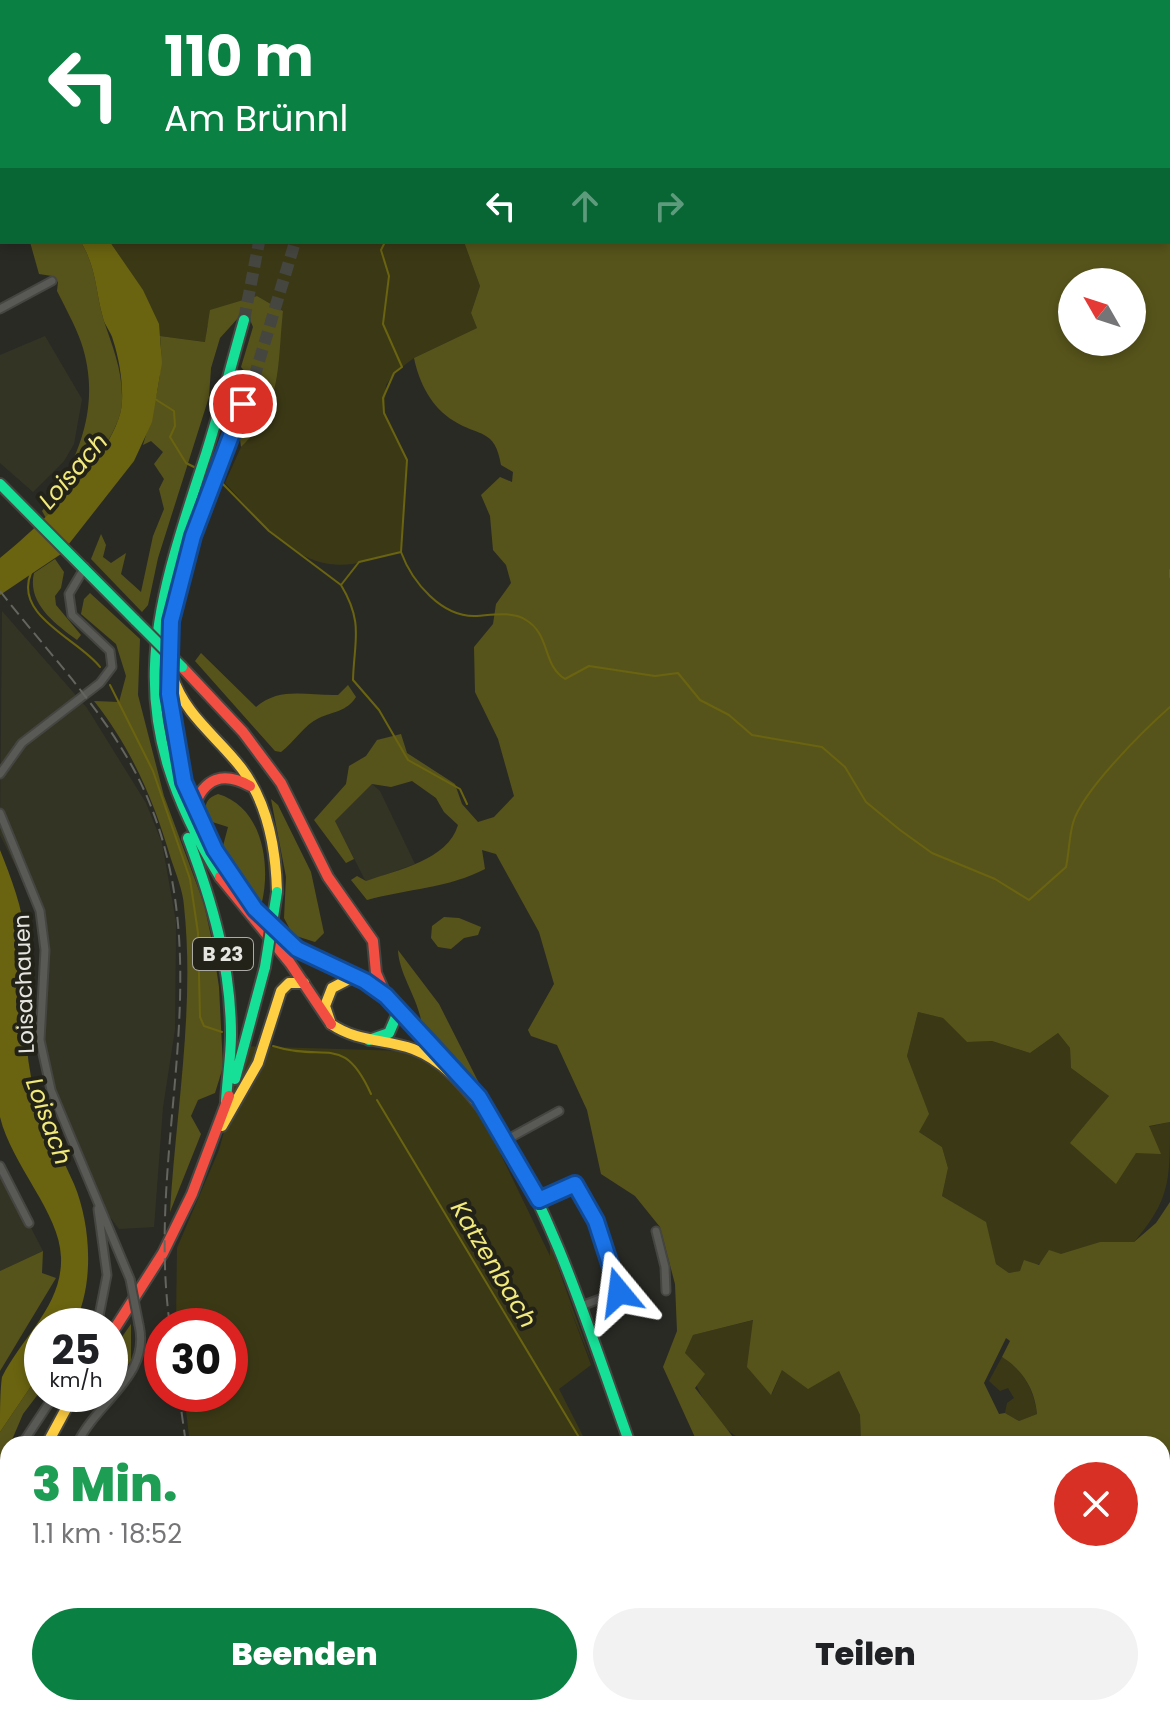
<!DOCTYPE html>
<html lang="de">
<head>
<meta charset="utf-8">
<style>
	:root { --surface:#fff; --page:#f2f2f2; --text:#202124; --muted:#757577; --accent:#0b8043 }
	body { margin:0; font-family:Poppins,sans-serif; background:var(--page); color:var(--text); height:100vh; display:flex; flex-direction:column; font-size:30px; white-space:nowrap }
	* { box-sizing:border-box; margin:0 }
	p { font-size:26px; color:var(--muted) }
	.icon { flex:none; width:44px; height:44px; fill:none; stroke:currentColor; stroke-width:2; stroke-linecap:round; stroke-linejoin:round }
	.map { position:relative; flex:1; overflow:hidden }
	.panel { position:absolute; left:0px; top:1436px; width:1170px; height:280px; display:flex; flex-direction:column; background:var(--surface); border-radius:24px 24px 0 0; box-shadow:0 4px 12px #0003 }
	.panel>* { flex:none }
	.hud { position:absolute; left:0px; top:0px; width:1170px; height:244px; box-shadow:0 4px 12px #0003; background:#0b8043; color:#fff; overflow:hidden }
	.needle { width:52px; rotate:309deg }
	.controls { position:absolute; left:1058px; top:268px; display:grid; gap:16px }
	.controls a { display:grid; place-items:center; width:88px; height:88px; border-radius:50%; background:var(--surface); box-shadow:0 4px 12px #0003; font-size:40px }
	.speed { position:absolute; left:24px; top:1308px; display:flex; gap:16px; font-size:40px; font-weight:700; text-align:center }
	.speed>* { display:grid; place-content:center; width:104px; height:104px; border-radius:50%; background:var(--surface); box-shadow:0 4px 12px #0003; line-height:1 }
	.speed small { font-size:20px; font-weight:400 }
	.speed .limit { border:12px solid #d22; background:#fff; color:#111 }
	.pin { position:absolute; display:grid; place-items:center; width:68px; height:68px; color:#fff; margin:-34px; border:4px solid #fff; border-radius:50%; box-shadow:0 2px 8px #0007 }
	.me { position:absolute; width:88px; margin:-44px; rotate:344deg; stroke-linejoin:round; filter:drop-shadow(0 0 6px #0008) }
	.turn { display:flex; align-items:center; gap:28px; height:168px; padding:0 32px; font-size:36px }
	.turn .icon { width:104px; height:104px; stroke-width:2.5 }
	.turn b { display:block; font-size:56px; line-height:68px }
	.lanes { display:flex; align-items:center; height:76px; padding:0 32px; background:#0003; justify-content:center; gap:40px; direction:ltr }
	.lanes .off { opacity:.35 }
	.round { display:grid; place-items:center; flex:none; width:84px; height:84px; border-radius:42px; background:var(--page) }
	.summary { display:flex; align-items:center; justify-content:space-between; height:136px; padding:0 32px }
	h1 { font-size:48px; font-weight:800; line-height:60px; color:#1e9e55 }
	.action { display:flex; gap:16px; margin-top:auto; padding:16px 32px }
	.action a { flex:1; height:92px; border-radius:48px; background:var(--accent); color:#fff; font-size:32px; font-weight:800; line-height:92px; text-align:center }
	.action a+a { background:var(--page); color:var(--text) }
	.map>svg:first-child { display:block }
	.built { fill:#343425 }
	.green { fill:#3b3915 }
	.forest { fill:#57541b; fill-rule:evenodd }
	.water { fill:#6a6410 }
	.lines { fill:none; stroke-linecap:round; stroke-linejoin:round }
	.stream { stroke:#6a6410; stroke-width:2 }
	.highway-tunnel { stroke:#464641; stroke-width:12; stroke-dasharray:12 6; stroke-linecap:butt }
	.street-casing { stroke:#454541; stroke-width:11 }
	.fast-casing { stroke:#454541; stroke-width:14 }
	.slow-casing { stroke:#454541; stroke-width:14 }
	.jam-casing { stroke:#454541; stroke-width:14 }
	.street { stroke:#595956; stroke-width:7 }
	.fast { stroke:#16e098; stroke-width:10 }
	.slow { stroke:#ffcf43; stroke-width:10 }
	.jam { stroke:#f24e42; stroke-width:10 }
	.rail { stroke:#656560; stroke-width:2; stroke-dasharray:12 6; stroke-linecap:butt }
	.street-bridge-casing { stroke:#454541; stroke-width:11; stroke-linecap:butt }
	.fast-bridge-casing { stroke:#454541; stroke-width:14; stroke-linecap:butt }
	.street-bridge { stroke:#595956; stroke-width:7 }
	.fast-bridge { stroke:#16e098; stroke-width:10 }
	.route-casing { stroke:#114b97; stroke-width:20 }
	.route { stroke:#1a73e8; stroke-width:14 }
	.labels { text-anchor:middle; dominant-baseline:central; stroke-width:8; stroke-linejoin:round; paint-order:stroke }
	.shield { fill:#232219; stroke:#acaaa4; stroke-width:2 }
	.shield-label { font-size:20px; font-weight:bold; fill:#e6e5df }
	.street-label { font-size:22px; fill:#e6e5df; stroke:#232219 }
	.water-label { font-size:24px; font-style:italic; fill:#f1e97a; stroke:#232219 }
</style>
</head>
<body>
<div class="map">
<svg width="1170" height="1716" viewBox="0 0 1170 1716">
	<rect width="100%" height="100%" fill="#2a2a25"/>
	<path class="built" d="M45,336l37,63 -8,45 -10,17 -31,31 -33,-29v-108z
		M2,611l85,97 59,95 16,40 14,79 -1,107 -12,78 -9,120 -35,2 -28,-37 -43,-103 -10,-49 5,-85 -7,-48 -36,-72z
		M372,784l8,7 35,73 -49,18 -31,-61z
		M0,1168l43,83 -43,20z"/>
	<path class="green" d="M0,0h351l-349,2v74z
		M110,242h354l16,44 -9,27 6,15 -63,30 -20,15 -8,12 -2,28 23,47 -6,92c-16,4 -33,9 -49,12 -56,8 -93,-46 -127,-81l16,-36 22,-28 20,-108 -26,-15 -19,7 -31,23 -1,16 -46,-6 -17,-45z
		M918,1012l25,6 24,24 25,-1 38,12 28,-20 12,15 1,20 38,28 -38,48 99,-22c0,59 0,78 -36,120h-34l-80,29 -11,2 -13,-9 -11,-42 -43,-26 6,-28 -6,-21 -23,-15 4,-33 -16,-43z
		M238,1046l167,5 37,18 46,54 15,27 8,17 -11,-14 50,103v-11l44,123 -26,-65 23,62 -32,24 28,55h-397l-6,-50h46v-68h-54l1,-78 42,-98 12,-44z
		M754,1320l18,74 10,-24 57,1 21,44 1,29h-111c-36,-15 -55,-55 -65,-91l8,-18z
		M1002,1357c21,13 32,32 35,57l-18,7 -14,-8 2,-10 7,-5 -6,-10 -8,3 -11,-10z
		M237,1708h448l4,8h-86l-3,-7 -11,7h-349z"/>
	<path class="forest" d="M351,0h819v1122l-21,4 12,28 -25,-1 -20,31 -46,-41 39,-47 -38,-28 -1,-20 -12,-15 -28,20 -38,-12 -25,1 -24,-24 -25,-6 -11,44 22,58 -10,18 23,15 6,21 -6,28 44,26 10,42 13,9 11,-2 4,-11 15,5 10,-15 12,4 39,-12h34l22,-19 14,-21v514h-29v-8h21v-264h-301l-1,-29 -21,-44 -31,18 -26,-19 -11,25 -24,-28 6,-47 -60,15 -8,18 20,21 -10,14 38,49 17,7h-52l-35,-77 14,-36 -2,-47 -15,-57 -25,-31 -34,-22 -14,-64 -30,-65 -26,-9 -3,-6 26,-46 -15,-52 -43,-78 -14,-4 3,19c-36,19 -78,20 -118,31l-16,-20 6,-4 9,5c31,-11 82,-21 92,-56l-14,-13 -8,-14 -24,-17 -21,6 -19,-3 -37,37 19,38 -8,4 -32,-43 32,-36 3,-18 17,-10 11,-16 24,-6 6,19 48,31 7,20 16,18 16,-5 20,-21 -16,-57 -23,-47 -1,-45 19,-23 3,-20 15,-21 -5,-18 -13,-15 -3,-34 -9,-21 19,-18 12,5 1,-10 -12,-7c-6,-37 -22,-28 -47,-44 -22,-13 -35,-38 -40,-63l63,-30 -6,-15 9,-27 -16,-44h704v-240zM1072,282h60v60h-60zM1006,1338l4,3 -8,16c21,13 33,33 35,57l-18,7 -14,-8 -6,1 -15,-31z
		M30,242h51c16,28 14,47 22,76 9,28 20,52 19,83 0,35 -52,93 -76,117l-4,-7c38,-50 60,-108 39,-169 -6,-17 -16,-35 -24,-51l1,-9 -6,-6 -13,-2z
		M257,296l26,15c-6,55 0,94 -42,136l-1,-8 25,-41 -6,-12 1,-10 -13,-2 -6,-7 12,-40 -4,-10h-10l-19,21 -9,30 -2,29 -51,161 -10,47 -6,7 -51,-53 10,-25 5,11 -3,12 8,6 15,-10 -5,21 20,18 12,-56 11,-27 -5,-20 5,-10 -10,-15 9,-12 -12,-11 -8,4c10,-34 22,-73 17,-109l45,6 5,-32z
		M55,559l9,13 -3,16 -6,8 1,9 25,30 -4,5c-23,-17 -50,-37 -43,-67z
		M90,593l50,46 -2,56 26,101 40,108 8,37 7,46 4,80 -8,26 -17,7 -7,16 10,18 -31,78c6,-102 25,-203 14,-306 -1,-15 -8,-32 -13,-47 -17,-58 -39,-110 -77,-158l25,1 7,-26 -10,-32 -35,-30 3,-15z
		M201,653l55,54c24,-21 52,-11 82,-12l10,-10 8,12c-10,15 -22,14 -37,21 -15,7 -25,24 -38,34l-6,-1 -80,-90z
		M218,794c44,13 53,69 44,108 -14,-15 -23,-37 -38,-48l-1,-8 5,-19 -22,-7c-1,-14 -2,-21 12,-26z
		M271,799l7,6 33,67 13,61 -9,9 -22,-7 -9,-17 2,-41z
		M444,917l15,1 22,9 -3,8 -14,3 -13,11 -13,-2 -7,-9 1,-12z
		M398,950l41,54 46,91 -48,-52 -3,-9 -12,-8c-3,-27 -23,-51 -24,-76z
		M43,1251l-1,22 14,5 -56,93v-100z
		M131,1324v37l-21,24v-31z
		M42,1370v19l-19,25 -23,54v-36z
		M838,1708h119l-1,8h-115z"/>
	<path class="water" d="M81,242h29l33,48 16,34 3,39 -10,59 -18,39 -73,93 -61,41v-37c36,-29 121,-108 122,-157 1,-19 -3,-43 -9,-61 -2,-8 -8,-14 -10,-22 -8,-29 -6,-48 -22,-76z
		M0,850c11,28 23,58 25,88 2,46 -3,93 6,139 7,38 28,72 43,107 17,40 21,103 -1,142h-31v44l-42,62c0,-15 0,-42 2,-55 20,-40 61,-72 59,-120 -1,-44 -49,-91 -61,-140z"/>
	<g class="lines">
		<path class="stream" d="M155,399l19,12 1,15 -5,11 16,26 8,4
			M218,479l51,52 72,54 18,-23 42,-10 6,-92 -23,-47 -1,-15 11,-25 8,-6 -19,-43 6,-48 -8,-26 4,-8
			M401,552c11,30 41,66 76,64 15,-1 36,-5 49,4 25,15 16,45 39,59l24,-13 66,10 23,-3 22,27 29,15 23,20 70,12 23,20 21,35 34,28 32,23 63,26 34,21 37,-33c3,-14 3,-30 7,-44 9,-32 71,-93 97,-116
			M1170,570v7
			M31,573c-18,43 49,67 69,94
			M341,585c23,38 13,56 12,95l26,30 29,50 52,29 7,15
			M110,685l43,86 37,108 8,54 2,84 4,9 18,6
			M273,1046c53,17 70,-14 98,48
			M377,1100l206,344"/>
		<path class="highway-tunnel" d="M282,0v2
			M333,2l1,-2
			M244,320l15,-78
			M254,378l41,-136"/>
		<g class="street-casing">
			<path id="street" d="M0,309l52,-28
				M0,774l22,-31 78,-60 12,-16 -2,-16 -38,-36 -3,-21 16,-27
				M0,813l40,98 5,39 -5,90 11,50 79,189
				M506,1140l53,-29
				M0,1166l29,57
				M539,1200l36,-16 21,37 23,71 -38,14
				M656,1231l9,36 1,24
				M97,1326l10,-51 -9,-66
				M22,1444l33,-50
				M77,1444c20,-43 74,-68 62,-119
				M8,1577l-5,-36 5,-59
				M819,1716v-8"/>
		</g>
		<g class="fast-casing">
			<path id="fast" d="M254,378c-29,71 -64,142 -78,218 -28,147 29,324 179,380
				M0,484l136,137
				M188,838c24,63 43,128 43,197 0,22 -4,45 -5,67
				M220,877c-99,-162 -70,-254 -14,-423 14,-44 25,-89 38,-134
				M369,1040l20,-7 9,-21
				M235,1079l30,-112
				M493,1119c63,100 97,214 137,325"/>
		</g>
		<g class="slow-casing">
			<path id="slow" d="M172,675c13,41 45,61 70,94 26,35 34,79 35,123
				M493,1119c-35,-55 -84,-108 -138,-143l-23,12 -7,18 6,18c26,18 54,15 82,25 38,14 61,51 86,80
				M222,1126l36,-63 23,-72 8,-8h15
				M47,1444l27,-50
				M8,1577v1
				M32,1708l1,8
				M753,1708l5,8"/>
		</g>
		<g class="jam-casing">
			<path id="jam" d="M182,667l61,65 38,51 47,94 45,64 3,32 10,23
				M194,807c10,-29 29,-36 56,-21
				M220,877l70,86 41,61
				M192,1194l37,-98
				M110,1336l53,-83 29,-59"/>
		</g>
		<use href="#street" class="street"/>
		<use href="#fast" class="fast"/>
		<use href="#slow" class="slow"/>
		<use href="#jam" class="jam"/>
		<path class="rail" d="M0,591c52,67 118,133 150,213 69,171 -5,345 20,522
			M179,1394l7,50
			M233,1708l3,8"/>
		<g class="street-bridge-casing">
			<path id="street-bridge" d="M130,1279l9,46"/>
		</g>
		<g class="fast-bridge-casing">
			<path id="fast-bridge" d="M136,621l46,46
				M265,967l12,-75"/>
		</g>
		<use href="#street-bridge" class="street-bridge"/>
		<use href="#fast-bridge" class="fast-bridge"/>
	</g>
	<g class="lines">
		<g class="route-casing">
			<path id="route" d="M243,404l-50,132 -22,85 -2,73 15,88 31,68 40,59 42,40 68,32 21,15 93,101 60,103 36,-16 21,37 23,71"/>
		</g>
		<use href="#route" class="route"/>
	</g>
	<g class="labels">
		<rect class="shield" x="193" y="938" width="60" height="32" rx="6"/>
		<g class="shield-label">
			<text x="223" y="954">B 23</text>
		</g>
		<g class="street-label">
			<text transform="translate(24 984) rotate(-92)">Loisachauen</text>
		</g>
		<g class="water-label">
			<text transform="translate(73 471) rotate(-49)">Loisach</text>
			<text transform="translate(49 1121) rotate(70)">Loisach</text>
			<text transform="translate(494 1264) rotate(59)">Katzenbach</text>
		</g>
	</g>
</svg>
<div class="controls">
<a><svg class="needle" viewBox="-14 -14 28 28"><path d="M0-13l5 13h-10z" fill="#e53935"/><path d="M0 13l5-13h-10z" fill="#757577"/></svg></a>
</div>
<div class="speed"><div>25<small>km/h</small></div><div class="limit">30</div></div>
<div class="pin" style="left:243px;top:404px;background:#d93025"><svg class="icon" aria-label="arrive" viewBox="0 0 24 24"><path d="M6 21V4h12l-3 4 3 4H6"/></svg></div>
<svg class="me" style="left:619px;top:1292px" viewBox="-20 -20 40 40"><path d="M0-17L14 15 0 8-14 15z" fill="#1a73e8" stroke="#fff" stroke-width="4"/></svg>
<div class="hud">
<div class="turn"><svg class="icon" aria-label="left" viewBox="0 0 24 24"><path d="M17 20v-9H6M10 6l-5 5 5 5"/></svg><div><b>110 m</b>Am Brünnl</div></div>
<div class="lanes"><svg class="icon" aria-label="left" viewBox="0 0 24 24"><path d="M17 20v-9H6M10 6l-5 5 5 5"/></svg><svg class="icon off" aria-label="ahead" viewBox="0 0 24 24"><path d="M12 20V5M6 11l6-6 6 6"/></svg><svg class="icon off" aria-label="right" viewBox="0 0 24 24"><path d="M7 20v-9h11M14 6l5 5-5 5"/></svg></div>
</div>
<section class="panel">
<div class="summary"><div><h1>3 Min.</h1><p>1.1 km · 18:52</p></div><a class="round" style="background:#d93025;color:#fff"><svg class="icon" aria-label="close" viewBox="0 0 24 24"><path d="M6 6l12 12M18 6L6 18"/></svg></a></div>
<div class="action"><a>Beenden</a><a>Teilen</a></div>
</section>
</div>
</body>
</html>
